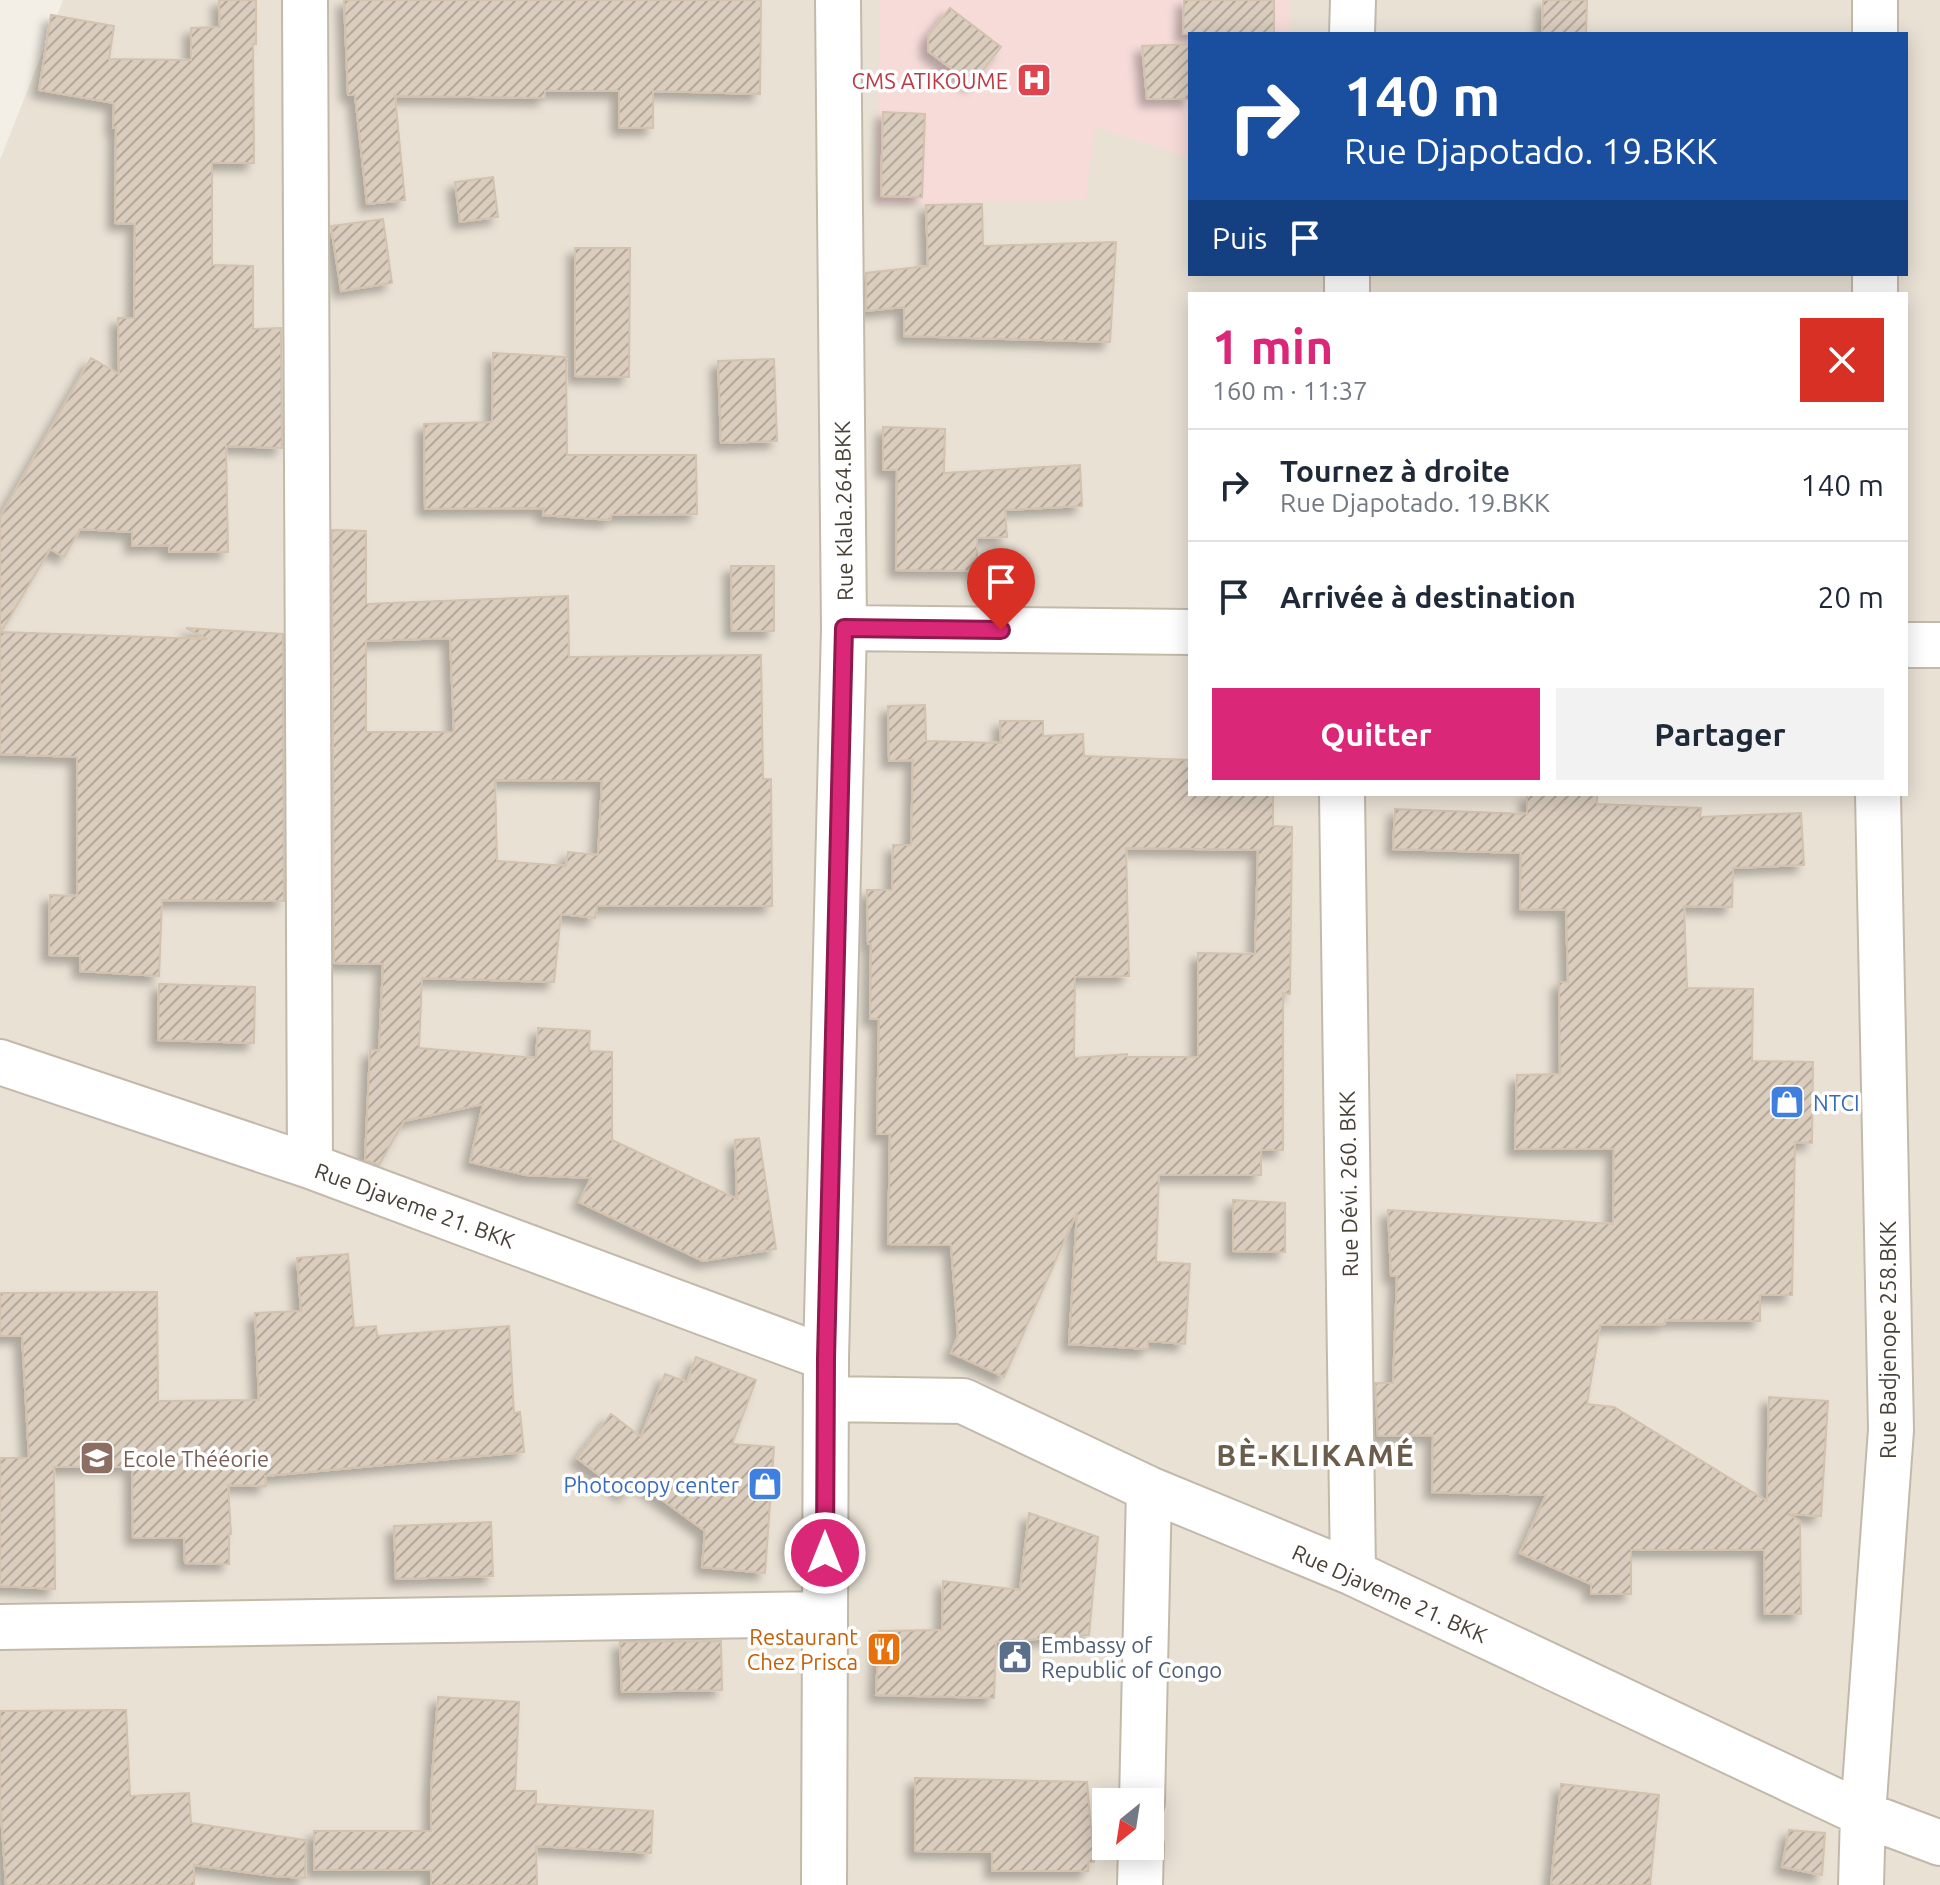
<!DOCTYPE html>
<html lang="fr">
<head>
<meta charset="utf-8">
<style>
	:root { --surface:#fff; --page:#f2f2f3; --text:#1f2937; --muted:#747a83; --line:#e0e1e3; --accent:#db2777 }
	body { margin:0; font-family:Ubuntu,sans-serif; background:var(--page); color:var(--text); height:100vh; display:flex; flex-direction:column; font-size:30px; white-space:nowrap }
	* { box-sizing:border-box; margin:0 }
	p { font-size:26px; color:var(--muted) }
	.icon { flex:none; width:44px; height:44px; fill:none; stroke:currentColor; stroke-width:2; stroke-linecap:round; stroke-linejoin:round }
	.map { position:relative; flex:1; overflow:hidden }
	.panel { position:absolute; left:1188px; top:292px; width:720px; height:504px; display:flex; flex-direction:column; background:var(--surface); border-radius:0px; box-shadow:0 4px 20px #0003 }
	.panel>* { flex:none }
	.guide { position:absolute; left:1188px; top:32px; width:720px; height:244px; border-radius:0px; box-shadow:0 4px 20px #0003; background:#1a4fa0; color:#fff; overflow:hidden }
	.needle { width:52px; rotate:210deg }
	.buttons { position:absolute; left:1092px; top:1788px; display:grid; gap:16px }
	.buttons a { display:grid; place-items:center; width:72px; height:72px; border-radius:0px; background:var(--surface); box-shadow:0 4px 20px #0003; font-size:40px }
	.pin { position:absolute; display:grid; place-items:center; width:68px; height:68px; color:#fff; margin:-82px -34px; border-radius:50% 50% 50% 0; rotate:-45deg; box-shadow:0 0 8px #0007 }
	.pin .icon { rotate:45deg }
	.me { position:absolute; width:88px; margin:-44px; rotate:0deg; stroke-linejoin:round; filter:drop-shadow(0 0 6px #0008) }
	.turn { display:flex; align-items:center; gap:28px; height:168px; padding:0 24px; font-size:36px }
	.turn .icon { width:104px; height:104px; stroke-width:2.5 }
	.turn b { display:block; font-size:56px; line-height:68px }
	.then { display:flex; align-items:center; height:76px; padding:0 24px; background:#0003; gap:16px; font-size:30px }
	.round { display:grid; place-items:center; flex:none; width:84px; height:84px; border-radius:0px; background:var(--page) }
	.summary { display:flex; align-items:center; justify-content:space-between; height:136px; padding:0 24px }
	h1 { font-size:48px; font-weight:700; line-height:60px; color:var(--accent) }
	.button { display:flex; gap:16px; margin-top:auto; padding:16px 24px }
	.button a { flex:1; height:92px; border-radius:0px; background:var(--accent); color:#fff; font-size:32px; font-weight:700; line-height:92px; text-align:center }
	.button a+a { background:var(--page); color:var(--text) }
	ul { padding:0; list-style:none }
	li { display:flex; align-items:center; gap:24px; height:112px; padding:0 24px; border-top:2px solid var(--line) }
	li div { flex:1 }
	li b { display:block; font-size:30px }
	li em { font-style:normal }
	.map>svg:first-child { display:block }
	.residential { fill:#e9e1d4; fill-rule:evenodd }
	.medical { fill:#f6dbd9 }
	.building { fill:url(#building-hatch); stroke:#d2c2ae; stroke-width:2; fill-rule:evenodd; filter:url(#shadow) }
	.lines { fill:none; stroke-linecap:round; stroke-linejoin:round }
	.minor-casing { stroke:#c3b9ab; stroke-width:48 }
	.minor { stroke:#fff; stroke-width:44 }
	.route-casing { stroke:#8e194d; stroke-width:20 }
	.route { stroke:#db2777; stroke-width:14 }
	.labels { text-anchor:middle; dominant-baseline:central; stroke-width:7; stroke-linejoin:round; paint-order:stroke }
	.health-label { font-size:22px; fill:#be3a42; stroke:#fff; text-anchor:end }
	.street-label { font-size:22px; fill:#483f35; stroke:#fff }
	.shop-label { font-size:22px; fill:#366cbe; stroke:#fff; text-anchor:start }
	.education-label { font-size:22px; fill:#785e54; stroke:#fff; text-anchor:start }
	.food-label { font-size:22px; fill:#c56008; stroke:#fff; text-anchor:end }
	.service-label { font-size:22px; fill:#4e5e75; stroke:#fff; text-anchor:start }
	.district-label { font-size:30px; font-weight:bold; letter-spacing:2px; fill:#6b5c4b; stroke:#fff }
</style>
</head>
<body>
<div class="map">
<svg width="1940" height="1885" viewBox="0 0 1940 1885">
	<defs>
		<pattern id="building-hatch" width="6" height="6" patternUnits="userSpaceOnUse" patternTransform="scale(2)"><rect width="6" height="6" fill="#dacdbe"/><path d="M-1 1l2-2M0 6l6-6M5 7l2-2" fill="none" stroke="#b3a89b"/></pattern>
		<filter id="shadow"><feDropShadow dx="-7" dy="7" stdDeviation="4" flood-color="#0004"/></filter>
	</defs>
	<rect width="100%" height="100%" fill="#f4efe6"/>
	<path class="residential" d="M63,0h1877v1885h-1940v-1725zM1190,34h716v240h-716zM1190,294h716v500h-716zM1106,1802h44v44h-44z"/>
	<path class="medical" d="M880,0h410v34h-100v124l-95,-31 -9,73 -209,4z"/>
	<path class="building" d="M219,0h37v44h-3l1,119h-42v102l41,1v63l28,-1 1,120 -56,-2 2,106h-59v-7l-37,1v-14l-52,-3 -16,28 -14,-8 -49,83 206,7 -21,-11 97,6 1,267 -122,-1 -3,76 -79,-5v-15l-31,-1 1,-60 27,1v-139l-77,-3v-237l91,-159 28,16 -1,-56h16l1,-94 -20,-1 1,-95h-3l1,-25 -75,-13 12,-75 63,11 -5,33 82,1v-32l29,-1z
		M344,0h417l-1,94 -107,-3v37h-34v-37h-74v7l-150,-2 10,104 -38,4 -12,-109h-7z
		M1184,0h90v34h-91z
		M1543,0h44l-1,34h-44z
		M950,8l51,39 -29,37 -44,-33v-15z
		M1190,44v55h-43l-5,-53z
		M883,112l42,2 -3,83 -41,-1z
		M493,177l5,40 -38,5 -5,-40z
		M982,204l1,42 133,-4 -6,100 -206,-6v-29l-38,4v-38l62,-7 -2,-61z
		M383,219l9,64 -51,8 -10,-65z
		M575,248h55l-1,129 -54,-1z
		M493,353l73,4 1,98h129l1,59 -86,1 -1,5 -67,-5 1,-7 -119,1 -1,-85 68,-2z
		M774,359l3,82 -56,2 -3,-82z
		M883,427l62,2 -1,44 136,-8 2,41 -77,4 2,27 -30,1v33l-81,-1 1,-100h-14z
		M332,530l34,1v73l202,-8 1,61 192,-2 2,124h8l1,127h-175l-2,12 -34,-4 -7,68 -132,-4 -3,70 117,10 2,-30 52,3 -1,20 23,1v88l125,59 -2,-59 24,-2 17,111 -73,12 -124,-59 12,-24 -65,-3 -56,-13 13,-58 -79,17 -25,44 -14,-5 5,-110 9,1 4,-87 -49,-1zM450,638l4,94h-88v-91zM495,780l107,1 -4,74 -30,-3 -2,14 -69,-5z
		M731,566h43v65h-42z
		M925,705l1,36 75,2 -1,-22h43v15l40,-2 1,22 106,4v34h83v32l19,1 -2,167 -7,-1v157h-22v25h-102l-3,87 34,2 -5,80 -37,-3v8l-79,-5 8,-132 -73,165 -53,-24 7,-17 -7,-91 -63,-1 2,-110h-13l2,-115h-9l1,-75h-3l-1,-54h25l1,-45h18l2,-85 -24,1 -1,-55zM1126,848l132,2 -3,104 -57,-1v104h-71v-3l-53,4 1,-81 54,-1z
		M1527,794h70v10l104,4 -1,9 101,-4 3,52 -71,3 -1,39 -48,-1 3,82 66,1 -1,72 61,1 -1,81 -17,-1 -3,153h-32v26l-95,-1v4l-65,1 -13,79 27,3 153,94 2,-104 59,4 -7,115 -33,-2 12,7 1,93h-36l-1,-64h-133v44h-40v-10l-71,-31 26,-58 -114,-3 1,-57 -55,1 -3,-53h18l4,-107h-6l-3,-66 225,14 1,-75h-99l2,-74 43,-1 -1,-92h9l-2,-72 -46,-1 1,-56 -128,-4 2,-40 132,5z
		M159,984l96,3 -1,56 -96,-3z
		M1233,1200l52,3v49l-52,-1z
		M348,1254l6,74 22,-2 1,10 132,-10 5,87 6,-1 4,40 -259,24 1,10 -38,-1 3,49h-2v30l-44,-1 -1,-25h-51l-1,-71h-78l1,122 -55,-3v-128h29l-7,-122h-22v-43l157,-1 1,109 101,-1 -4,-87 46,-2 -4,-53z
		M696,1357l60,23 -24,64 42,3 -9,126 -63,-6 3,-36 -69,-50 -11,14 -48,-37 34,-44 30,23 24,-63 22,8z
		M1029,1513l69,24 -9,98 -93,7 -2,56 -118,-3 3,-64 63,-1 1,-49 77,9z
		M491,1522l2,54 -97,3 -2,-53z
		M721,1641l1,49 -100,2 -2,-50z
		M438,1697l81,5 -4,89h21v13l117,7 -2,42 -115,-7 1,39h-106v-15h-117v-39h117v-40z
		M126,1710l4,86 59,-3 2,30 115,17 -1,38 -32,-2 -79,-11v20h-188l-6,-85v-89z
		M915,1778l172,4 7,80 -6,1v8h-96v-19l-77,-1z
		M1561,1784l98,11 -9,90h-99z
		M1789,1830l36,3 -3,42 -40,-8z"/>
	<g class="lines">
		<g class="minor-casing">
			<path id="minor" d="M305,0l5,1166
				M1352,34l1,-34
				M1875,34v-34
				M1347,294v-20
				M1875,294v-20
				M844,628l346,4
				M1906,645h34
				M1342,794l11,779
				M0,1062l310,104 516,192
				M826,1399l137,2 186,88 204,84 510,241 77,29
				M0,1627l824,-13
				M1142,1802l7,-313
				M824,1885l2,-527 18,-730 -6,-628
				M1140,1885l1,-39
				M1861,1885l2,-71 28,-384 -13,-636"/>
		</g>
		<use href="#minor" class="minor"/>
	</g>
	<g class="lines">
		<g class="route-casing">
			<path id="route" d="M825,1553l1,-195 18,-730 157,2"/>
		</g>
		<use href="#route" class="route"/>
	</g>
	<defs>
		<g id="hospital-square" transform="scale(1.8)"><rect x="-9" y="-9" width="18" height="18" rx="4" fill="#e0444e" stroke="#fff"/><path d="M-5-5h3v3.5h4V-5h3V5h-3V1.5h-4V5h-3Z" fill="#fff"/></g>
		<g id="shop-square" transform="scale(1.8)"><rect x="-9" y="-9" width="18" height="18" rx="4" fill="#3f7fe0" stroke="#fff"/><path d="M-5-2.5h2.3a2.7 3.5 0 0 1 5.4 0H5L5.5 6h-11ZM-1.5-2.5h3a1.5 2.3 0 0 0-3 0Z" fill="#fff"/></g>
		<g id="school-square" transform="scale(1.8)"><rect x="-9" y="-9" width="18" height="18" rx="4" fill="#8d6e63" stroke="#fff"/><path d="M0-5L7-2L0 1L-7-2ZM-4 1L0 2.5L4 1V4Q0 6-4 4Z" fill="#fff"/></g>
		<g id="restaurant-square" transform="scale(1.8)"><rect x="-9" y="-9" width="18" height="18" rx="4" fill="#e8710a" stroke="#fff"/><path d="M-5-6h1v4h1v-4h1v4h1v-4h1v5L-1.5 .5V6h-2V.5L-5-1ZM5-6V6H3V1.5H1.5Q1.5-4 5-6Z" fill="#fff"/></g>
		<g id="civic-square" transform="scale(1.8)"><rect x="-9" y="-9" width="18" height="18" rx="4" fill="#5c6f8a" stroke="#fff"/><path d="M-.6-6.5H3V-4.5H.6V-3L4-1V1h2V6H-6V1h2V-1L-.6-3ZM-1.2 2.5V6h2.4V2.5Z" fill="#fff"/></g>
	</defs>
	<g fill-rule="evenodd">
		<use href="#hospital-square" x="1034" y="80"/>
		<use href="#shop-square" x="1787" y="1102"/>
		<use href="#school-square" x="97" y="1458"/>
		<use href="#shop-square" x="765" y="1484"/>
		<use href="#restaurant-square" x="884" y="1649"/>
		<use href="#civic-square" x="1015" y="1657"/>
	</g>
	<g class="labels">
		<g class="health-label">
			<text x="1008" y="80">CMS ATIKOUME</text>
		</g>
		<g class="street-label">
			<text transform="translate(843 511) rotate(-91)">Rue Klala.264.BKK</text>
			<text transform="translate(1348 1184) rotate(-91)">Rue Dévi. 260. BKK</text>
			<text transform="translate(415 1205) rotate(20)">Rue Djaveme 21. BKK</text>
			<text transform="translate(1887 1340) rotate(-90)">Rue Badjenope 258.BKK</text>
			<text transform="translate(1390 1593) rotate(24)">Rue Djaveme 21. BKK</text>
		</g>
		<g class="shop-label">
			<text x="1813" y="1102">NTCI</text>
			<text x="739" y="1484" text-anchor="end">Photocopy center</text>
		</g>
		<g class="education-label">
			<text x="123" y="1458">Ecole Thééorie</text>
		</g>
		<g class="food-label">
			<text x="858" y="1636">Restaurant<tspan x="858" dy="25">Chez Prisca</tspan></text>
		</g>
		<g class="service-label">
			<text x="1041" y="1644">Embassy of<tspan x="1041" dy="25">Republic of Congo</tspan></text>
		</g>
		<g class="district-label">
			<text x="1316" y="1455">BÈ-KLIKAMÉ</text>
		</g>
	</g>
</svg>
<div class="buttons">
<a><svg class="needle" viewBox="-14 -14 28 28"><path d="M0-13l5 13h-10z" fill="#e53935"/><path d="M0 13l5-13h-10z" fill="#747a83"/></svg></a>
</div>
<div class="pin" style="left:1001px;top:630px;background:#d93025"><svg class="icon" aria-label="arrive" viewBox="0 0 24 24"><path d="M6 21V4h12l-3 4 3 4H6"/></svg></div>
<svg class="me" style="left:825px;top:1553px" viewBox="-20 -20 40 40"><circle r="17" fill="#db2777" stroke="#fff" stroke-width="3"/><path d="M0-11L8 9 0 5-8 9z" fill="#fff"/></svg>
<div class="guide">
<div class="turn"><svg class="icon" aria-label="right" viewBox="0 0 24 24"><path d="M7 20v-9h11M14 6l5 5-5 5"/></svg><div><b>140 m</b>Rue Djapotado. 19.BKK</div></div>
<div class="then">Puis<svg class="icon" aria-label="arrive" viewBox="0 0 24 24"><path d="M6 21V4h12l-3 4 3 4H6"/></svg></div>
</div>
<section class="panel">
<div class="summary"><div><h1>1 min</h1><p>160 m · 11:37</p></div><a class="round" style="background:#d93025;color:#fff"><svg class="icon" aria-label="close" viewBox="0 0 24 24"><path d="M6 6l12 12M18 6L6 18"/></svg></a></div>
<ul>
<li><svg class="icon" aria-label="right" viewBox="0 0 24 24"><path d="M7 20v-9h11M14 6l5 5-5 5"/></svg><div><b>Tournez à droite</b><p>Rue Djapotado. 19.BKK</p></div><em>140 m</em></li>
<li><svg class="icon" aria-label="arrive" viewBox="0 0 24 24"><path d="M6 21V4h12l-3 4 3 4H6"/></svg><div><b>Arrivée à destination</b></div><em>20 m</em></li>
</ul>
<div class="button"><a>Quitter</a><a>Partager</a></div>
</section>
</div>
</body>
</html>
